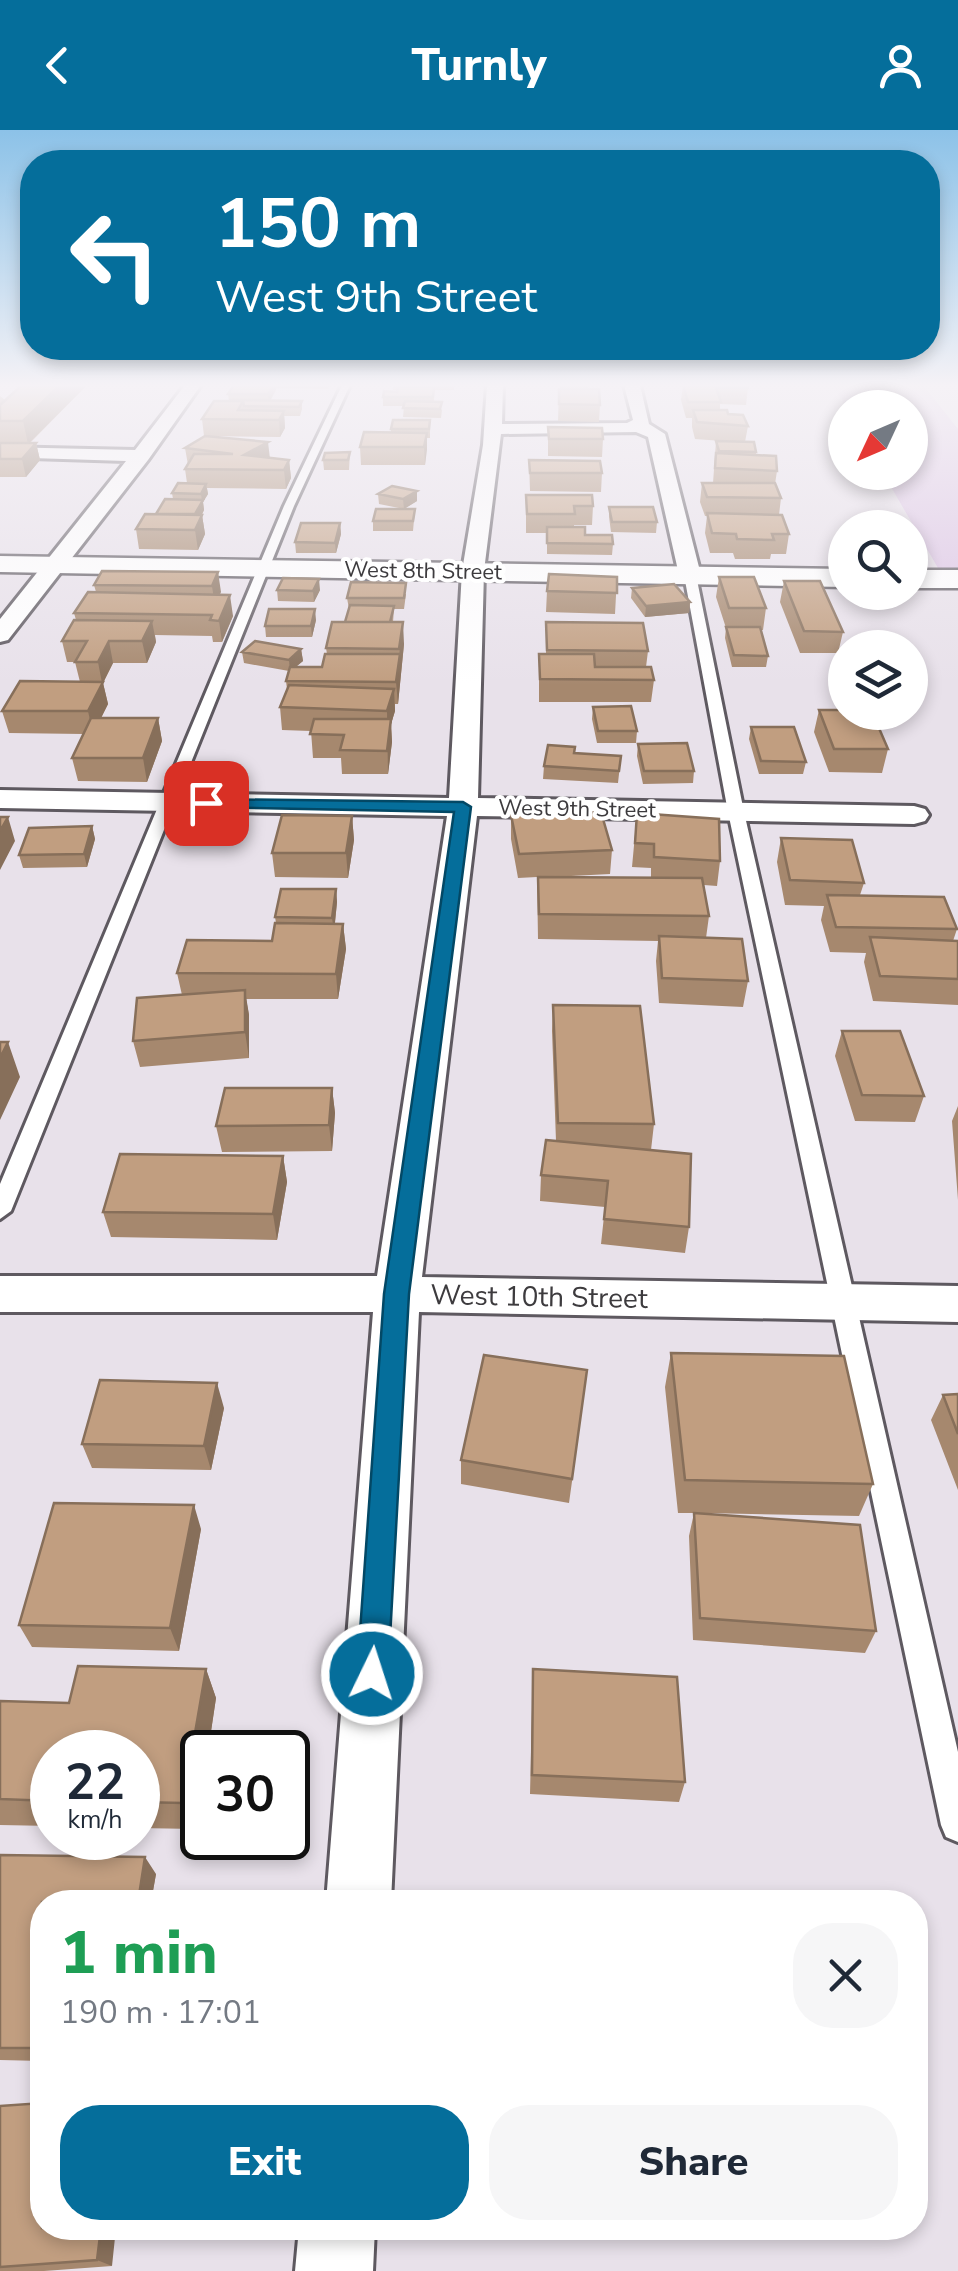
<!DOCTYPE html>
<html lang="en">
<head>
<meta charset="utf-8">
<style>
	:root { --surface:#fff; --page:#f6f6f7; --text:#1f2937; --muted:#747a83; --accent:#056e9b }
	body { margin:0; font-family:"Nunito Sans",sans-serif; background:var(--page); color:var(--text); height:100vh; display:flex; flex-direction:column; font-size:38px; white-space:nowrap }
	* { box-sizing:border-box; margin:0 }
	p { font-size:32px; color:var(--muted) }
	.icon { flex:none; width:55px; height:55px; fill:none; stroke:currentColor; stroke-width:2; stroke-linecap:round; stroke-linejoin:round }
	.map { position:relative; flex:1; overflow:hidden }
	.details { position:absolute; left:30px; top:1760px; width:898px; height:350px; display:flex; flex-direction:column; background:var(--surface); border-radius:40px; box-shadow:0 5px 15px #0003 }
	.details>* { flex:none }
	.banner { position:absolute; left:20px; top:20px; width:920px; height:210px; border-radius:40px; box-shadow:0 5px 15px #0003; background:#056e9b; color:#fff; overflow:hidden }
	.needle { width:65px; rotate:226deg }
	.controls { position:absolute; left:828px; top:260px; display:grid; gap:20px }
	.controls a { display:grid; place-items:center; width:100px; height:100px; border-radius:50%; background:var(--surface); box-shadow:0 5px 15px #0003; font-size:50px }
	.speed { position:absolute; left:30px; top:1600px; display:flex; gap:20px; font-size:50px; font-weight:700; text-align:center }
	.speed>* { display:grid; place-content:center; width:130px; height:130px; border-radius:50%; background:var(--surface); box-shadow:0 5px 15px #0003; line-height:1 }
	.speed small { font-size:25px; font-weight:400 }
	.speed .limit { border:5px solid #111; border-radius:15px; background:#fff; color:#111 }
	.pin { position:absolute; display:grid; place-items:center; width:85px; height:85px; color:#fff; margin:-42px; border-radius:20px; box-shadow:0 5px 15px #0006 }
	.me { position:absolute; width:110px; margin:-55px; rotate:4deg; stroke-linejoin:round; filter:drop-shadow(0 0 8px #0008) }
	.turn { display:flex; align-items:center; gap:35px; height:210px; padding:0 30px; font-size:45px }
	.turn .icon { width:130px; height:130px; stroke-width:2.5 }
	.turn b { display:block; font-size:70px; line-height:85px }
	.round { display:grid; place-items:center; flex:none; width:105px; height:105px; border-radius:40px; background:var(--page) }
	.head { display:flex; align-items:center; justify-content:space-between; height:170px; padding:0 30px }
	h1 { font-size:60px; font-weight:800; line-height:75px; color:#1e9e55 }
	.action { display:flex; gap:20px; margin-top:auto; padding:20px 30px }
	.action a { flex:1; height:115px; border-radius:40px; background:var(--accent); color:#fff; font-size:40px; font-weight:800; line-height:115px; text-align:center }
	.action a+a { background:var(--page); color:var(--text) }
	header { display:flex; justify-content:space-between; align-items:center; height:130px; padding:0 30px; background:var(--accent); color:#fff; font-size:45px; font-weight:800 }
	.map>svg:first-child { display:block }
	.green { fill:#dcc4e4 }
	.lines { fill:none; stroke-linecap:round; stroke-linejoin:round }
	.service-casing { stroke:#5e5960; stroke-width:6 }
	.minor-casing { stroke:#5e5960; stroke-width:6 }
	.tertiary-casing { stroke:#5e5960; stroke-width:5 }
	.service { fill:#fff; fill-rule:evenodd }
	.minor { fill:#fff; fill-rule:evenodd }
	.tertiary { fill:#fff; fill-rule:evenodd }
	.wall { fill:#a6886e }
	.shaded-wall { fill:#876f5a }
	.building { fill:#c19e80; stroke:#876f5a; stroke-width:2.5 }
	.route { fill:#056e9b; stroke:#034865; stroke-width:2.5 }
	.labels { text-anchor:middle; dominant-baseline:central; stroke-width:8; stroke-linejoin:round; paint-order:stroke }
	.far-street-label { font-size:22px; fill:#3d3b3e; stroke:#fff }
	.street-label { font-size:28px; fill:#3d3b3e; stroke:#fff }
</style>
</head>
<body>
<header><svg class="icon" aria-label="back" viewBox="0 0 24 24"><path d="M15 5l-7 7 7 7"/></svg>Turnly<svg class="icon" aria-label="person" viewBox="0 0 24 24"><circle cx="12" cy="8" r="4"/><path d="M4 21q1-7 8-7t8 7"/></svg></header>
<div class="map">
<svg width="958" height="2141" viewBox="0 0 958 2141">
	<rect width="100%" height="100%" fill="#e8e1ea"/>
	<path class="green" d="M833,255h90l35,44v139h-20l-55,-95 27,-1v-64l-64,-1z"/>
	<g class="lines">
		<g class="service-casing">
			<path id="service" d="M342,255h8l-56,121 -283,705 -11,8v-35l284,-678z
				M690,441l6,4 48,237 214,940v90l-12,-5 -5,-12 -213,-1013 -44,-237z"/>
		</g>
		<g class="minor-casing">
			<path id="minor" d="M185,255h16l-53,75 -140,180 -8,2v-23l126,-158 -126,-4v-10l135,3z
				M487,255h16l-1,39 125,-1 6,-3 -9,-35h16l9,39 16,10 36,141 -11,7 -11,-7 -31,-138 -12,-5 -135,2 -17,137 -6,227 436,8 11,3 4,6 -4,6 -11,3 -437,-8 -55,461 536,9v36l-539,-10 -28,590h-65l47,-590h-373v-36h377l70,-460 -447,-8v-18l449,8 13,-227 21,-126z
				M299,2098h76l-2,43h-78z"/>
		</g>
		<g class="tertiary-casing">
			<path id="tertiary" d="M0,426l845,13v18l-845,-15z
				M910,440h48v18h-48z"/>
		</g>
		<use href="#service" class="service"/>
		<use href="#minor" class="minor"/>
		<use href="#tertiary" class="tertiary"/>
	</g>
	<path class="wall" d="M22,255h112l-1,1h-47l-56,57h6l4,17 -14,17h-26v-81l5,4z
		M234,255h96l-2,4 -52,-1 -6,12 32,1v8l-2,7h-16l1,12 -5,9 -72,-1 62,21 19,3 2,18 -5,11 -79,-1 1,6 -5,8 1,8 -2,5 3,19 -7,16 -59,-1 -3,-20 37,-30 -1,-6 15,-10 -2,-14 3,-4 -3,-17 19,-12 -2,-17 27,-18 -1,-7z
		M393,255h61v5h-20v11l8,9 -1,8 -38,-1 1,-11h-21v-9l14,-5v-2h-4z
		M560,255h26l1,4 13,16 -1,17 -41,-1 1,-32h1z
		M683,255l65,3 -2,17 -26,-1v6l28,16 -3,16 11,10v3l21,16 -2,13 6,14 -2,17 10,19 -3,20h-15l-1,5h-35l-2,-6h-23l-5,-20 2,-17h-2l-5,-14 2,-19h11l3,-42h6l-27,-2 -3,-12v-9h-6l-5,-18z
		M430,290v18h-3l-2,27h-64l-1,-18 31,-15v-3z
		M548,297l55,12 -1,18 -54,-1z
		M350,322l-1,18h-25l-1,-10z
		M529,330l73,13 -1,19 -71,-1z
		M378,364l39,7 -13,8 -25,-5z
		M526,365l67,11 -1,19h-18v2l11,8 28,9 -1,11 -65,-1v-21h-21z
		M609,377l48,15 -1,11 -45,-1 -2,-15z
		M415,379l-2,22h-40v-10z
		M340,393l1,11 -5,19h-40l-1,-11z
		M218,442l2,23 13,21 -11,26h-9l-1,-6 -57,-1 1,7 -9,21h-34l-10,20 5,21 -7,14h57l4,23 -15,41 -69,-1 -6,-23 11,-24 -74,-1 -7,-22 78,-29 -5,-20h-8l-5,-21 14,-21 -2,-7 22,-21 -2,-7z
		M617,447l-2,37 -69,-2 1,-21z
		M719,447l47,31 -3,22h-2l7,26 -2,11h-34l-7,-29 1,-10 -10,-31z
		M784,451l59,51 -5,21h-38l-20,-51z
		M632,458l58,14 -1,11 -44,4 -14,-19z
		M277,460h43l-6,12 -36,-1z
		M406,464l-2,15h-10l-1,13 11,22 -6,60h-3v7l-4,13 1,18 -4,32h-46l-1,-16h-28l-2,-27 -29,-1 -2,-23 7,-18 -1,-8 3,-10 -45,-8 -2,-11 59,-3 2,12 -8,6h27l5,-13 -1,-6 19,-26 4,-13 -2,-11z
		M316,490l-4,17h-46l-1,-11z
		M546,492l102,29 -2,16 8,13 -3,22h-112v-48h7z
		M593,577l44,24 -1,12h-39l-5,-24z
		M819,580l69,39 -6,24 -53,-1 -15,-40z
		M751,597l55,35 -3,12h-44l-10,-35z
		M638,614l56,27 -1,12 -50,1 -6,-28z
		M621,626l-3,27 -75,-4 1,-13z
		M637,683l83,48 -3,25 -13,-1 5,31 -3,22 42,43 -5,26 -84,-4 -3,-42 2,-20 -120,-2 -1,-62 -19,1 -7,-39v-24l101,35 -2,24 -58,3 99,1v-10l-19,-1z
		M352,686l2,24 -6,38 -73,-1 -3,-24z
		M92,696l3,13 -8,28 -64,1 -4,-13z
		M781,708l83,45 -4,12 97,34 -4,12h5v64l-85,-4 -9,-39 2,-9 -36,-1 -9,-32 3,-14 -39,-1 -8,-43z
		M336,759l1,13 -2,21 8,1 3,25 -8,50h-92l3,16v43l-109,9 -7,-26 49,-46 -5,-22 95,-32 4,-18 -1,-6z
		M553,875l101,119 -3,26 38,77 -4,26 -84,-9 4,-37 -65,-6 1,-26 15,-34 -4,-110z
		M842,901l82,65 -9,26 -60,-1 -20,-65z
		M332,958l3,25 -3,38 -110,1 -6,-26z
		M958,976v94l-6,-79z
		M283,1026l4,26 -10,58 -166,-3 -8,-25z
		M671,1223l202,131 -14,32 -156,-3 173,118 -11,22 -172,-13 -4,-104 5,-23h-16l-13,-126z
		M958,1264v96l-27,-70 12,-25z
		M584,1265l-15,108 -108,-19v-24z
		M224,1278l-13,62 -119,-2 -10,-24z
		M201,1399l-22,122 -147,-4 -13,-22z
		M206,1539l10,29 -20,131 -58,-1v-76h-86v74l-52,-1v-124l69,2z
		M533,1539l152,113 -6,20 -149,-8z
		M0,1725l156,19 -5,28h-109v159l-42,-1z
		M0,1976l112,160 -68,5h-44z"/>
	<path class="shaded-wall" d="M60,255l26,1 -58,58 -5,-23z
		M274,255h2v5l-7,13 -1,-9z
		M284,281l1,17 -5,9 -1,-17z
		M427,303v17l-2,15 -1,-18z
		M268,312l2,17 -26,-4z
		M36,313l4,17 -14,17 -4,-18z
		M289,330l2,18 -5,11 -2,-19z
		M206,354l2,10 -5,8 1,8 -10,19 -2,-10 10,-18 -1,-7z
		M417,361v10l-13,8 -1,-10z
		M202,385l3,19 -7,16 -3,-20z
		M340,393l1,11 -5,19 -1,-10z
		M218,442l3,20 -6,14 -3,-20z
		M319,449l1,11 -6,12 -1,-11z
		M230,465l3,21 -11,26 -3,-21z
		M690,472l-1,11 -44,4 1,-11z
		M315,479l1,11 -4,17 -1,-11z
		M152,491l4,21 -9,21 -5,-22z
		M403,492l1,22 -6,60 -2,-22z
		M109,511l4,22 -10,20 5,21 -15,30 -5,-23 14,-28 -4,-21z
		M301,519l2,12 -13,11 -1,-12z
		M394,559l1,22 -4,13 1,18 -4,32 -1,-63z
		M158,588l4,23 -15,41 -4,-24z
		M352,686l2,24 -6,38 -2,-25z
		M8,687l7,24 -15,29v-39z
		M92,696l3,13 -8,28 -3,-13z
		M336,759l1,13 -3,29 -2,-13z
		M343,794l3,25 -8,50 -2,-25z
		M245,860l4,25v43l-4,-26z
		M8,912l12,35 -20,43v-62z
		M332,958l3,25 -3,38 -3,-26z
		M283,1026l4,26 -10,58 -4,-26z
		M217,1253l7,25 -13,62 -7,-24z
		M194,1375l7,24 -22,122 -9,-23z
		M206,1539l10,29 -8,54h-6v34l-6,43 -13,-26z
		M145,1727l11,17 -5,28h-13z
		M101,2098h15l-4,38 -15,-6z"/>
	<path class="building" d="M22,255h38l-37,36h-23v-16z
		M234,255h40l-6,9h-40z
		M561,255h25l1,4h-25z
		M683,255h64l1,3h-32l5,14h-33z
		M398,257h36l-1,10h-50l1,-6 13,1z
		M559,259h40l1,16 -41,-1z
		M231,270l71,1 -3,6 -55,-1 -1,-5h-13z
		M214,271h29l-5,9 46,1 -5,9 -77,-1z
		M405,271l37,1 -2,7 -37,-1z
		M693,280h34l1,4 15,1 5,11 -51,-4z
		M393,290h37l-1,9h-38z
		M548,297l54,1 1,11h-54z
		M364,302l63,1 -3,14h-64z
		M205,306l63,6 -24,13 45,5 -5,10 -99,-1 9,-15h39l-48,-6z
		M716,311l38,1 2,10 -37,-1z
		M0,313h36l-14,16h-22z
		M350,322l-2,8h-25l2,-7z
		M716,323l60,3 1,15 -62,-3z
		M529,330l71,1 2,12h-72z
		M178,353l28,1 -5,10 -29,-1z
		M702,353h73l6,15 -74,-1z
		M392,356l25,5 -14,8 -25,-5z
		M526,365h66l1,11h-19l1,8h-48z
		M165,369l38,1 -8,14h-39z
		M609,377h44l4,15h-45z
		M376,379h39l-2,12h-40z
		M707,383l75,2 7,19h-17l2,6 -37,-1 -1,-5 -24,-1z
		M145,384l57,1 -7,15 -59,-1z
		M301,393h39l-5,20 -40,-1z
		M547,397h38v8h27l1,9 -66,-1z
		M102,441l116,1 -6,14 -118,-1z
		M549,444l68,3v16l-70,-2z
		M719,447h35l12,31h-37z
		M283,448l36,1 -6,12 -36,-1z
		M784,451h36l23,51 -39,-1z
		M351,452l55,1 -2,15h-57z
		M674,454l16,18 -44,4 -14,-18z
		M88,462l142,3 -11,26 -9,-1 2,-5 -138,-2z
		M350,475l44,1 -4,16h-45z
		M269,479h46l-4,17h-46z
		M74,490l78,1 -10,20h-33l-11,21h-23l12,-21h-25z
		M332,492h71l-4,27 -73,-1z
		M546,492l97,1 5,28 -101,-1z
		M726,497h34l8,29 -34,-1z
		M255,511l46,8 -12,11 -47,-8z
		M325,524h75l-4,28 -110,-1 4,-14h32z
		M539,524h55l1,13h56l3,13 -114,-1z
		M20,551l83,1 -15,29h-86z
		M289,555l105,4 -7,22 -107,-4z
		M631,576l6,25h-39l-5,-24z
		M819,580h26v2h27l16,37h-54z
		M91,588h67l-15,40h-71z
		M314,589h77l-4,32 -47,-1 4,-15 -34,-1z
		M751,597h43l12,35 -45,-1z
		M687,613l7,28h-50l-6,-27z
		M548,615l27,2 -1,6 47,3 -2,15 -75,-5z
		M601,682l11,38 -93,4 -8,-39z
		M637,683l82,6 1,42 -66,-4v-13l-19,-1z
		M282,685l70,1 -6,37h-74z
		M0,687h8l-8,14z
		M92,696l-8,28 -65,1 10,-27z
		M781,708l71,2 12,43 -74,-3z
		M538,747l164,1 7,38 -170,-2z
		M281,759h55l-4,29 -57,-1z
		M827,765l117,2 13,32 -121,-2z
		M275,793l68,1 -7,50 -159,-1 10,-33 85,1z
		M659,806l83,3 6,42 -86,-3z
		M870,807l88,4v38l-78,-3z
		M245,860v42l-112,9 4,-43z
		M553,875l87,1 14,118 -96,-1z
		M842,901h58l24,65 -62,-1z
		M0,912h8l-8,16z
		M225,958h107l-3,37 -113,1z
		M546,1010l145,14 -2,73 -85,-8 4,-38 -67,-6z
		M120,1024l163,2 -10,58 -170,-2z
		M671,1223l173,3 29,128 -188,-4z
		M484,1225l103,15 -15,109 -111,-19z
		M100,1250l117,3 -13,63 -122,-2z
		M958,1264v40l-15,-39z
		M54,1373l140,2 -24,123 -151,-3z
		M694,1383l166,12 16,106 -176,-13z
		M78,1536l128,3 -23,134 -45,-1v-50h-86v49l-52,-2v-98l69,2z
		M533,1539l144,8 8,105 -153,-7z
		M0,1725l145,2 -7,45h-96v146h-42z
		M42,1973v125h59l-4,32 -97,7v-161z"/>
	<linearGradient id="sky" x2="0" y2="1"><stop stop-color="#8cc2e8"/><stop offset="0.46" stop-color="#f5f2f6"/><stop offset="1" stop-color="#f5f2f6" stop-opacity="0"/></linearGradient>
	<rect width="958" height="555" fill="url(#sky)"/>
	<path class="route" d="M200,669l263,3 8,5 -62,487 -21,380 -5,11 -11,5 -11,-5 -4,-11 27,-380 70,-482 -248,-5 -6,-1z"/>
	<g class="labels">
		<g class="far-street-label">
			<text transform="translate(423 441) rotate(1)">West 8th Street</text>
			<text transform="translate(577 679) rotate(1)">West 9th Street</text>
		</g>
		<g class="street-label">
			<text transform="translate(539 1167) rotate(1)">West 10th Street</text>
		</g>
	</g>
</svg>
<div class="controls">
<a><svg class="needle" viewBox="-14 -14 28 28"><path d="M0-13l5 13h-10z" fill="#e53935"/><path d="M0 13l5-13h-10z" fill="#747a83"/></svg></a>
<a><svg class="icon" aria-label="search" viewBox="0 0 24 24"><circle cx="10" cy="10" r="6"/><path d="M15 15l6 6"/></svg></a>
<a><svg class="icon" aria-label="layers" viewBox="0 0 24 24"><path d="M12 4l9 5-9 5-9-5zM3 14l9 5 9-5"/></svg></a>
</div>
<div class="speed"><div>22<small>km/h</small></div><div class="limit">30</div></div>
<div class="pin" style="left:206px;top:673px;background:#d93025"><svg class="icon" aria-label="arrive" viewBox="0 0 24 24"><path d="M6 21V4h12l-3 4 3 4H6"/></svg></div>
<svg class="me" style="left:372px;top:1544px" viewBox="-20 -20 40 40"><circle r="17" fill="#056e9b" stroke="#fff" stroke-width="3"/><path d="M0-11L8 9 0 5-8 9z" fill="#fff"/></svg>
<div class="banner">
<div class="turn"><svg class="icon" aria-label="left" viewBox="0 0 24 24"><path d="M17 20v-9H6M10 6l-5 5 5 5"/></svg><div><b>150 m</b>West 9th Street</div></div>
</div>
<section class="details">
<div class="head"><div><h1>1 min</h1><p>190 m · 17:01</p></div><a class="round"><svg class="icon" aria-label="close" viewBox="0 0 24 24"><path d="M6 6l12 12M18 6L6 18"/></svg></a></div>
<div class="action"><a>Exit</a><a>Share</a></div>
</section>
</div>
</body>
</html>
